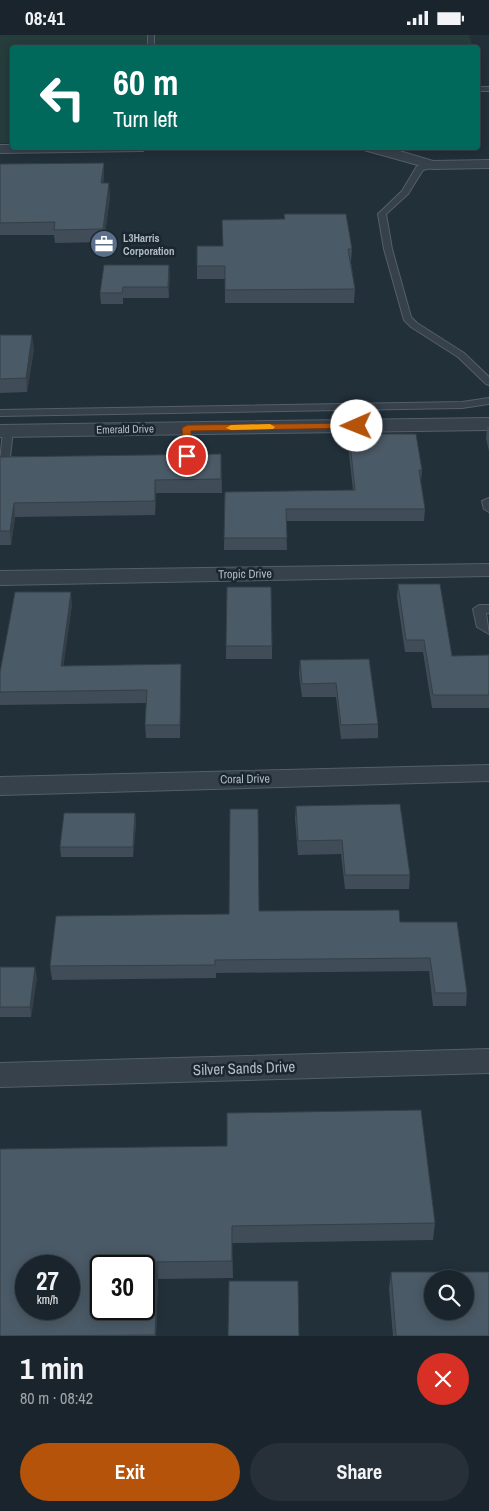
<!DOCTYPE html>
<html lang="en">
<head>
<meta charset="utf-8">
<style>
	:root { --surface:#1a242c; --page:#273038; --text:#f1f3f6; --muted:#9fa4a9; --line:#384148; --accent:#b45309 }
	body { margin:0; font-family:"Archivo Narrow",sans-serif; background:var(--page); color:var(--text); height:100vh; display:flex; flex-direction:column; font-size:19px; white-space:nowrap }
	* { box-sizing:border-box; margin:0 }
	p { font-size:16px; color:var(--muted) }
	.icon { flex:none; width:28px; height:28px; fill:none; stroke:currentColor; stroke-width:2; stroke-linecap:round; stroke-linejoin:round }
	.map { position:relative; height:1301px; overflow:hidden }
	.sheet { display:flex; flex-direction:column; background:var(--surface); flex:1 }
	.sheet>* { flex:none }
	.guide { position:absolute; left:10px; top:10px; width:470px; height:105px; border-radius:5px; box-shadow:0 2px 12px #0003,0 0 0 1px var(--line); background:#00695c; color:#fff; overflow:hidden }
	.buttons { position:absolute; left:424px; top:1235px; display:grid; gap:10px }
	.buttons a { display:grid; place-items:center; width:50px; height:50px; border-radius:50%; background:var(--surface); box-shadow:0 2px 12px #0003,0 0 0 1px var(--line); font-size:25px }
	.speed { position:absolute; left:15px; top:1220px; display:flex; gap:10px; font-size:25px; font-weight:700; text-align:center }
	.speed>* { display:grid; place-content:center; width:65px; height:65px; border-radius:50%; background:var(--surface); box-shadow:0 2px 12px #0003,0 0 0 1px var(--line); line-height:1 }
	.speed small { font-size:12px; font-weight:400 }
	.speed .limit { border:2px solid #111; border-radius:8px; background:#fff; color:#111 }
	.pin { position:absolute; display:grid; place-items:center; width:42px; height:42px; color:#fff; margin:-21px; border:2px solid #fff; border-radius:50%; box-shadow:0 1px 5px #0007 }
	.me { position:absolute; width:55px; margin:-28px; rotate:269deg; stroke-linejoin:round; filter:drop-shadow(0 0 4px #0008) }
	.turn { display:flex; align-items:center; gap:18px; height:105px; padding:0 20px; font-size:22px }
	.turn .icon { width:65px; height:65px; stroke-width:2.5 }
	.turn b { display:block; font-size:35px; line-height:42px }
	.round { display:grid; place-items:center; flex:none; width:52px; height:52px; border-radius:26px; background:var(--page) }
	.summary { display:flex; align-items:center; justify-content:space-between; height:85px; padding:0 20px }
	h1 { font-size:30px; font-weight:700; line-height:38px }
	.button { display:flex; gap:10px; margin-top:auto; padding:10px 20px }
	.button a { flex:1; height:58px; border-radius:30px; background:var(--accent); color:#fff; font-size:20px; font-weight:700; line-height:58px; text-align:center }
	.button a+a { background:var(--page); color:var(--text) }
	.status { display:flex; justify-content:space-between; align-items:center; height:35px; padding:0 25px; background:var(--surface); direction:ltr }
	.status svg { height:14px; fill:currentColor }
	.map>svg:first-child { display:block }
	.green { fill:#253d3c }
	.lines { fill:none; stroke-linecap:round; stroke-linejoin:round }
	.lane-casing { stroke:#545f68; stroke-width:2 }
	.street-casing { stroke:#545f68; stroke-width:2 }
	.lane { fill:#36414b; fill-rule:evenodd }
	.street { fill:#36414b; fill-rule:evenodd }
	.wall { fill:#404d58 }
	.shaded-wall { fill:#343f47 }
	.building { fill:#4a5a66; stroke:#343f47; fill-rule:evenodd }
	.route { fill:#b45309; stroke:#753606 }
	.slow { fill:#f59e0b }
	.labels { text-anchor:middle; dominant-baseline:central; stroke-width:5; stroke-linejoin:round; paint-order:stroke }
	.far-poi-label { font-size:11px; font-weight:bold; fill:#b1bcc7; stroke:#1b262f; text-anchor:start }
	.far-street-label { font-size:11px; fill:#b1bcc7; stroke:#1b262f }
	.street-label { font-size:12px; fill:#b1bcc7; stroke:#1b262f }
	.near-street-label { font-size:15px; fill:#b1bcc7; stroke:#1b262f }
</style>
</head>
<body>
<div class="status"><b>08:41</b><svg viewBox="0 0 49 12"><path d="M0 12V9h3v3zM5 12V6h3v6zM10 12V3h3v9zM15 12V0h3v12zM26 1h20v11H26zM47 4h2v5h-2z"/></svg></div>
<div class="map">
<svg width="489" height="1301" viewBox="0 0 489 1301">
	<rect width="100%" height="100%" fill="#22303a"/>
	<path class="green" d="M0,0h469l4,12h-461v96h-12z"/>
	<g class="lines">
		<g class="lane-casing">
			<path id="lane" d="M148,0h6v12h-6z
				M478,52h11v4h-11z
				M432,128h3v4l-12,3 -15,24 -22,20 6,35 19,68 6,6 47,30 25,24v8l-3,-1 -28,-27 -47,-30 -7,-7 -20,-71 -6,-35 24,-23 15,-25z
				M489,363v6l-27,4 -462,8v-6l462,-8z
				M187,390l5,3v28l-5,3 -19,-1 -1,-2 1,-2 14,-1v-25z
				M8,393l5,3 -3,26 11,1 1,2 -1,2h-21l3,-31z
				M489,463v14l-5,-3 -2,-8z
				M489,570v8h-3l3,21 -12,-7 -4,-18 6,-4z"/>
		</g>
		<g class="street-casing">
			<path id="street" d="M0,110h12v2h138l-7,4 -143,2z
				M362,112h24l47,14 56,-1v8l-57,1 -68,-19z
				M489,383v12l-489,7v-12z
				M489,529v12l-489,9v-14z
				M489,730v16l-489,14v-18z
				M489,1014v24l-489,14v-24z"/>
		</g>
		<use href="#lane" class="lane"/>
		<use href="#street" class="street"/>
	</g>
	<path class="wall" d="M104,128v12l-1,8 7,13 -6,46 -49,1 -1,-8h-54v-71z
		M284,179l68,35 -1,13 4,27 -1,14h-129v-24h-28v-13l26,-20 61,-27z
		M169,230v33h-46v6h-22l-1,-11z
		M0,300l34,14 -7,43 -27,1z
		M487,392h2v24l-3,-12z
		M349,399l73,36 -1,11h-1l5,28 -1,12h-138l1,29h-63l1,-58 128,-2 -5,-45z
		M221,419l1,39h-66l-1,22 -140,2 -4,28h-11v-88z
		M398,549l54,72 37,-1v53h-57l-9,-56h-18l-8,-55z
		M72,569l-9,62 118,-2 -1,74h-34l-1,-13 1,-22 -146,2v-33z
		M226,611h46v13h-46z
		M369,624l9,65v14l-37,1 -5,-42h-34l-3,-23 1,-14z
		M296,771l114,69 -1,14h-64l-4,-35 -43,1 -3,-36z
		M135,778l1,10 -3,34h-72l-1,-10z
		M259,876l141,11 67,71 -1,13h-33l-4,-35 -213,2v5l-164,2 -2,-14 179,-52z
		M0,932l37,10 -6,40h-31z
		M0,1114l435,74 -2,17 -201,3 1,35 -75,1 -2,57h-156z
		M391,1237l98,64h-96l-4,-47z"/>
	<path class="shaded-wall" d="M104,128v12l-2,21 -1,-13z
		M109,148l1,13 -6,46 -1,-13z
		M169,230l1,11 -1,22 -1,-11z
		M32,300l2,14 -7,43 -1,-14z
		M155,445l1,13 -1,22z
		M14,468l1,14 -4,28 -1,-14z
		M71,557l1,12 -10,74 -1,-12z
		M135,778l1,10 -3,34v-10z
		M35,932l2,10 -6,40 -1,-10z
		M157,1227l1,17 -2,57h-1z"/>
	<path class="building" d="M104,128l-3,20h8l-6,46 -49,1 1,-8 -55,1v-59z
		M284,179h62l6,35h-4l7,40 -130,1v-24h-28v-20h26l-1,-26 63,-1z
		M104,230h65l-1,22h-45l-1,6h-22z
		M0,300h32l-6,43 -26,1z
		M349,399h67l6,36h-3l6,39h-139l1,29h-63l1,-46 130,-2z
		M221,419v25l-66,1v21l-141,2 -4,28h-10v-74z
		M398,549h42l12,72 37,-1v40h-56l-9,-55h-18z
		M227,552h44l1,59h-46z
		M15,557h56l-10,74 120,-2 -1,61h-35l2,-35 -147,2v-20z
		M369,624l9,65 -37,1 -5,-42 -34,1 -2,-24z
		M400,769l10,71h-65l-3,-35 -44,1 -2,-35z
		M230,774h28l1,102 140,-1 1,12h57l10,71h-32l-5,-35 -215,2v5l-165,1 6,-50 173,-2z
		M64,778h71l-2,34h-73z
		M0,932h35l-5,40h-30z
		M421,1075l14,113 -203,3v35l-75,1 -2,73 -155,1v-187l227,-3v-33zM26,1231h43v43h-43zM101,1231h43v43h-43z
		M391,1237h98v64h-93zM432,1244h33v32h-33z
		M229,1246h69l1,55h-71z"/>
	<path class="route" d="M357,388l4,3 -1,2 -169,3 1,25 -5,3 -4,-3 -1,-28 5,-3z"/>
	<path class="slow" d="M270,389l5,3 -2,2 -42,1 -5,-2 5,-3z"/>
	<defs>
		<g id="office-disc" transform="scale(1.4375)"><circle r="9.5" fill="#5c6f8a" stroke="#1b262f"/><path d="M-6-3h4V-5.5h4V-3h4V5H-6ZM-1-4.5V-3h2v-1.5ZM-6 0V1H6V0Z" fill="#fff"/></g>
	</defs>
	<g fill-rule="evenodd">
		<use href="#office-disc" x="104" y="209"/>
	</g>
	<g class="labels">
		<g class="far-poi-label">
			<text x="123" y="203">L3Harris<tspan x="123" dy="13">Corporation</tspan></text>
		</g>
		<g class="far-street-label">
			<text transform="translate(125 394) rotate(-1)">Emerald Drive</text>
		</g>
		<g class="street-label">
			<text transform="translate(245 539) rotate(-1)">Tropic Drive</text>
			<text transform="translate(245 744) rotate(-1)">Coral Drive</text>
		</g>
		<g class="near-street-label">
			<text transform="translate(244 1033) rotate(-2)">Silver Sands Drive</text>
		</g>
	</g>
</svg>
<div class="buttons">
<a><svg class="icon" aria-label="search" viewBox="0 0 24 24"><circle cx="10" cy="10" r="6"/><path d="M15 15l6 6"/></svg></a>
</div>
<div class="speed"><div>27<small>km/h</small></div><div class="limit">30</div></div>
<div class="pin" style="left:187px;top:421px;background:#d93025"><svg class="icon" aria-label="arrive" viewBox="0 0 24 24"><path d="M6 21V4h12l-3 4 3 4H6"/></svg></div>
<svg class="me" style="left:357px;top:391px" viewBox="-20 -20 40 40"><circle r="19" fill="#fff"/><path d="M0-13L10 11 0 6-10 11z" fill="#b45309"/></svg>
<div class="guide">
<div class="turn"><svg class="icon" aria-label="left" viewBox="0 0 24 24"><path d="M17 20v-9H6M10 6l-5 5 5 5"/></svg><div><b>60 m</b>Turn left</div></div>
</div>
</div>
<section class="sheet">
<div class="summary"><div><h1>1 min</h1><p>80 m · 08:42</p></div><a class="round" style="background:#d93025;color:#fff"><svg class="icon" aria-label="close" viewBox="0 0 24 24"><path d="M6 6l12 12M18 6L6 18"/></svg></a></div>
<div class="button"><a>Exit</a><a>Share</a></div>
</section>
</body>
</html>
